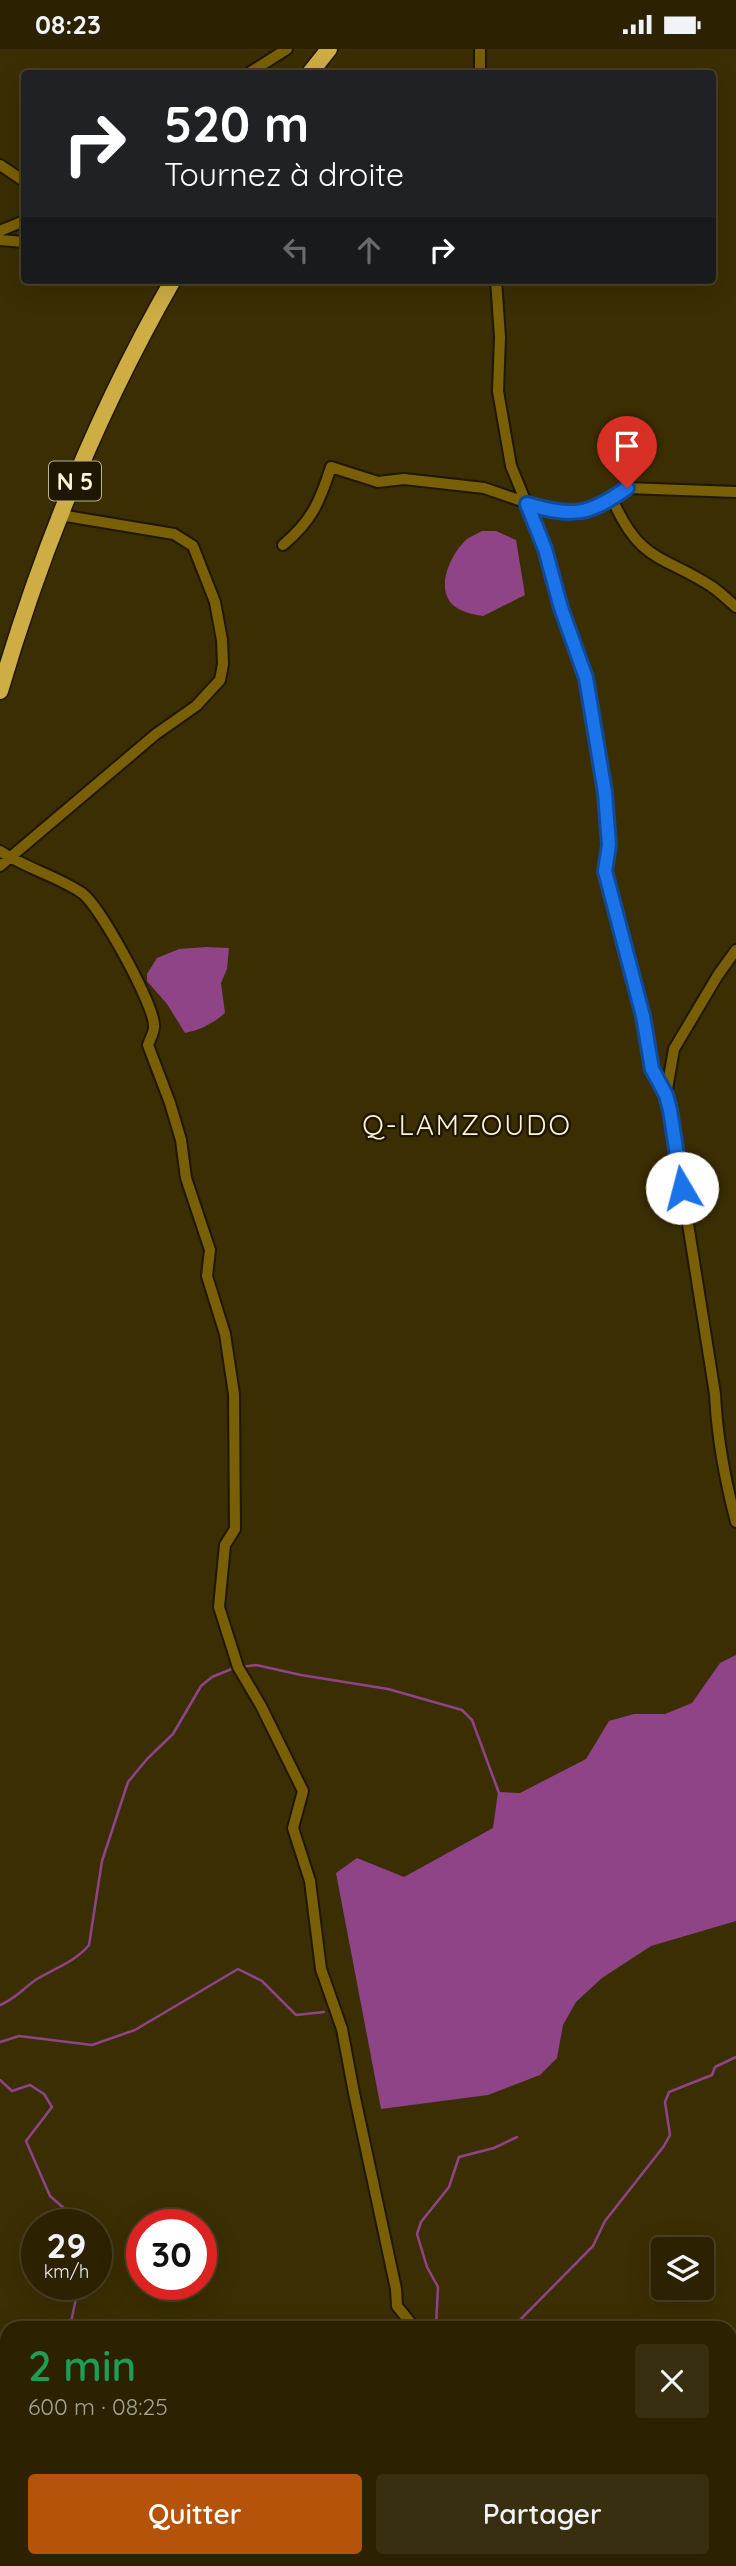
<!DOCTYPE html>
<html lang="fr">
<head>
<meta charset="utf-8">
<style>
	:root { --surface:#2c2202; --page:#382f11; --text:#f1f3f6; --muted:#a6a499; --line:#483f24; --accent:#b45309 }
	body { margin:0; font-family:Quicksand,sans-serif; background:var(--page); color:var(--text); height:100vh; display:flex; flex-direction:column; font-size:26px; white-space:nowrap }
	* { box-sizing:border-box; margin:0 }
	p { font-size:23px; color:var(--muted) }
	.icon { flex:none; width:38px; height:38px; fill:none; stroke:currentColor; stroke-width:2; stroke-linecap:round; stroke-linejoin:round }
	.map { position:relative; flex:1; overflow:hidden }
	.details { position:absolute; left:0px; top:2272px; width:737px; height:247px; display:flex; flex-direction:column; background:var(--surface); border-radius:21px 21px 0 0; box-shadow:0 7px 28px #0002,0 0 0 2px var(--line) }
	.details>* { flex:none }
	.guide { position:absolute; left:21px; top:21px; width:695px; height:214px; border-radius:7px; box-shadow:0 7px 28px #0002,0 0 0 2px var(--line); background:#202124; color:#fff; overflow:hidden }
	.buttons { position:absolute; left:651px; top:2188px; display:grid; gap:14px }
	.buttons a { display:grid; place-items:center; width:63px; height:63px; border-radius:7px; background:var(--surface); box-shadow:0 7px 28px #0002,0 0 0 2px var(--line); font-size:35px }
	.speed { position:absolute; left:21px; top:2160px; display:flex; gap:14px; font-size:35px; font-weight:700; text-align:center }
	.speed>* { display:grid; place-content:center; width:91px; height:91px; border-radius:50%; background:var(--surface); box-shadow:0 7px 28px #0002,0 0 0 2px var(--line); line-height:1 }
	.speed small { font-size:18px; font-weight:400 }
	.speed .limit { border:10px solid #d22; background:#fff; color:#111 }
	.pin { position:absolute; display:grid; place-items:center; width:60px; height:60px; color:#fff; margin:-72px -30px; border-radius:50% 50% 50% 0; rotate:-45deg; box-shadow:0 0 7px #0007 }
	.pin .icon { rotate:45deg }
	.me { position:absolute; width:77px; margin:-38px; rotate:352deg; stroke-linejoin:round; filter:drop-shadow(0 0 5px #0008) }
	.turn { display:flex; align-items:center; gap:24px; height:147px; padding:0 28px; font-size:32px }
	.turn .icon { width:91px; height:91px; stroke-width:2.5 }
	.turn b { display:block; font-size:49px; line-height:60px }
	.lanes { display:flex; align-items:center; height:66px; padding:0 28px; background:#0003; justify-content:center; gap:35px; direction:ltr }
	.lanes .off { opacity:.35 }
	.round { display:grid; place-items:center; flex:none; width:74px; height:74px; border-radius:7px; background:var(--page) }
	.headline { display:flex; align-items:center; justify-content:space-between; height:119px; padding:0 28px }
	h1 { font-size:42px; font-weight:600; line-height:52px; color:#1e9e55 }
	.action { display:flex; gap:14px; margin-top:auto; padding:14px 28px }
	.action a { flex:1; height:80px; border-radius:7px; background:var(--accent); color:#fff; font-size:28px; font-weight:600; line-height:80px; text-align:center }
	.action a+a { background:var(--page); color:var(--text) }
	.status { display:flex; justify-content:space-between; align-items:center; height:49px; padding:0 35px; background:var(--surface); direction:ltr }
	.status svg { height:19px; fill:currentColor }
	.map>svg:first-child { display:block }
	.water { fill:#8f4488 }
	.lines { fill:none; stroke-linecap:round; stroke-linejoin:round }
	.stream { stroke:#8f4488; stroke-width:2.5 }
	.minor-casing { stroke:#1f1701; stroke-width:14 }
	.highway-casing { stroke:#1f1701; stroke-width:19 }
	.minor { stroke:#796006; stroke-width:10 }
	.highway { stroke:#cead44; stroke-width:16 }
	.route-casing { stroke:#114b97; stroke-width:18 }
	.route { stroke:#1a73e8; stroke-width:12 }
	.labels { text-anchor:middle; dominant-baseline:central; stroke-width:5; stroke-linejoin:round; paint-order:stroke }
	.shield { fill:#1f1701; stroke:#bbb296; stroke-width:2 }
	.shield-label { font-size:23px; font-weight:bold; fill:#fef4d6 }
	.quarter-label { font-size:28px; letter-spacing:2px; fill:#fef4d6; stroke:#1f1701 }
</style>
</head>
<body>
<div class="status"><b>08:23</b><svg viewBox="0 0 49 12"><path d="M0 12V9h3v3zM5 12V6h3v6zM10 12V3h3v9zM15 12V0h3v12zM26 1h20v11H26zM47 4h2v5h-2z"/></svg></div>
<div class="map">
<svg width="736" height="2517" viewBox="0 0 736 2517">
	<rect width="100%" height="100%" fill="#3b2e03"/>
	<path class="water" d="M482,482h14l20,9 9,55 -42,21c-11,-2 -23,-4 -31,-12 -17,-18 0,-52 15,-65 4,-3 10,-5 15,-8z
		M206,898l23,1 -2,21 -6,14 4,30c-11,10 -25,17 -40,20l-18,-29 -20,-23v-7l10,-16 22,-9z
		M736,1606v266l-85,25 -49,32 -26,24 -13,23 -6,33 -17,17 -52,20 -107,14 -45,-236 21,-15 47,19 89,-49 5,-36 22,1 66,-34 23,-38 25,-7h31l27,-11 28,-40z"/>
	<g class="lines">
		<path class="stream" d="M241,1618l15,-2 45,10 87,14 74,21 10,10 27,73
			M0,1956c17,-7 23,-17 37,-26 18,-11 38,-17 52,-34l13,-84 26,-79 19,-23 26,-25 28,-48 11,-9 22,-9
			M0,1993l19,-6 73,9 43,-15 103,-61 24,12 34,34 28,-3
			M0,2031l12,11 18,-6 14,9 8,13 -26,34 24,55 24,21v7
			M70,2278l9,-43
			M436,2278l2,-40 -11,-20 -10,-33 4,-12 28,-35 10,-30 35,-9 23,-11
			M513,2278l80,-81 12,-25 59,-75 6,-11 -5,-33 4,-10 43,-17 3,-8 21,-10
			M0,2356l7,5
			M158,2511l5,6
			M192,2511v6"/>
		<g class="minor-casing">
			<path id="minor" d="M249,24l38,-24
				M480,24v-24
				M0,116l24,16
				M0,182l24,-10
				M0,191l24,2
				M496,231l4,57 -2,54 13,75 34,83 16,59 25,70 19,115 4,52 -4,26 3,15 35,130 8,53 15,26 4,15 45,284c2,44 10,86 21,128
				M608,453l19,-14 109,4
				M283,496c29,-24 37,-44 48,-78l47,15 26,-3 80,9 70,24 23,2 31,-12 6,1c27,59 48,52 97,83 9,6 17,14 25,21
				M0,802c25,17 57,25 82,42 18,13 71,110 72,132 1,6 -4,14 -6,20l22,58 11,37 5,38 24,72 -3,26 18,58 9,60 1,135 -10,16 -6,62 19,60 23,39 42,85 -10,37 17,53 11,88 21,60 12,64 42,196 1,17 17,21
				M0,817l156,-132 40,-28 24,-26 3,-16 -1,-24 -7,-38 -22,-56 -19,-12 -114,-19
				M666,1046l8,-46 44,-74 18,-25
				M534,2511l3,6"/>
		</g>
		<g class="highway-casing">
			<path id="highway" d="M310,24l19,-24
				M0,642c42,-143 99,-282 173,-411"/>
		</g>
		<use href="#minor" class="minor"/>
		<use href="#highway" class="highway"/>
	</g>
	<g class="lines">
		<g class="route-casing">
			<path id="route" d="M627,439c-39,28 -55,29 -100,16l18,45 16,59 25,70 19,115 4,52 -4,26 38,145 9,53 14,26 4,15 12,78"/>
		</g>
		<use href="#route" class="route"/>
	</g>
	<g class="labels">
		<rect class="shield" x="49" y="412.5" width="52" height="39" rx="5"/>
		<g class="shield-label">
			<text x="75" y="432">N 5</text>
		</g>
		<g class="quarter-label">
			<text x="467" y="1075">Q-LAMZOUDO</text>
		</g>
	</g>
</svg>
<div class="buttons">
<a><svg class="icon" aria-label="layers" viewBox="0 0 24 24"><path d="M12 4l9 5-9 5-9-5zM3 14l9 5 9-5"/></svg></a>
</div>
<div class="speed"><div>29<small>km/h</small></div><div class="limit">30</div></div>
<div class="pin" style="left:627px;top:439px;background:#d93025"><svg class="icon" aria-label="arrive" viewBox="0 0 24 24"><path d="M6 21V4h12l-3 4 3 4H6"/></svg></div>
<svg class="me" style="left:682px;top:1139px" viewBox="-20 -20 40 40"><circle r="19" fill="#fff"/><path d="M0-13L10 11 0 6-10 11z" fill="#1a73e8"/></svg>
<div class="guide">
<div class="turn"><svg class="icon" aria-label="right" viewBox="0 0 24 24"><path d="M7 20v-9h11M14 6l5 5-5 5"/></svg><div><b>520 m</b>Tournez à droite</div></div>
<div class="lanes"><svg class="icon off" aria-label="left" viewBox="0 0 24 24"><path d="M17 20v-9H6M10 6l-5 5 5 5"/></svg><svg class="icon off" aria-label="ahead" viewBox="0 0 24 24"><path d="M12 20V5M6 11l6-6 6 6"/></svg><svg class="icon" aria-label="right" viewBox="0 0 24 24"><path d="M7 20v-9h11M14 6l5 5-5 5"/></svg></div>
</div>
<section class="details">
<div class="headline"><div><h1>2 min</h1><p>600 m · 08:25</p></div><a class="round"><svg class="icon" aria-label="close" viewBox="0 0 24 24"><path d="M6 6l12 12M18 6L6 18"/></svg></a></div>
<div class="action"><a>Quitter</a><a>Partager</a></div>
</section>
</div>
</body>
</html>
